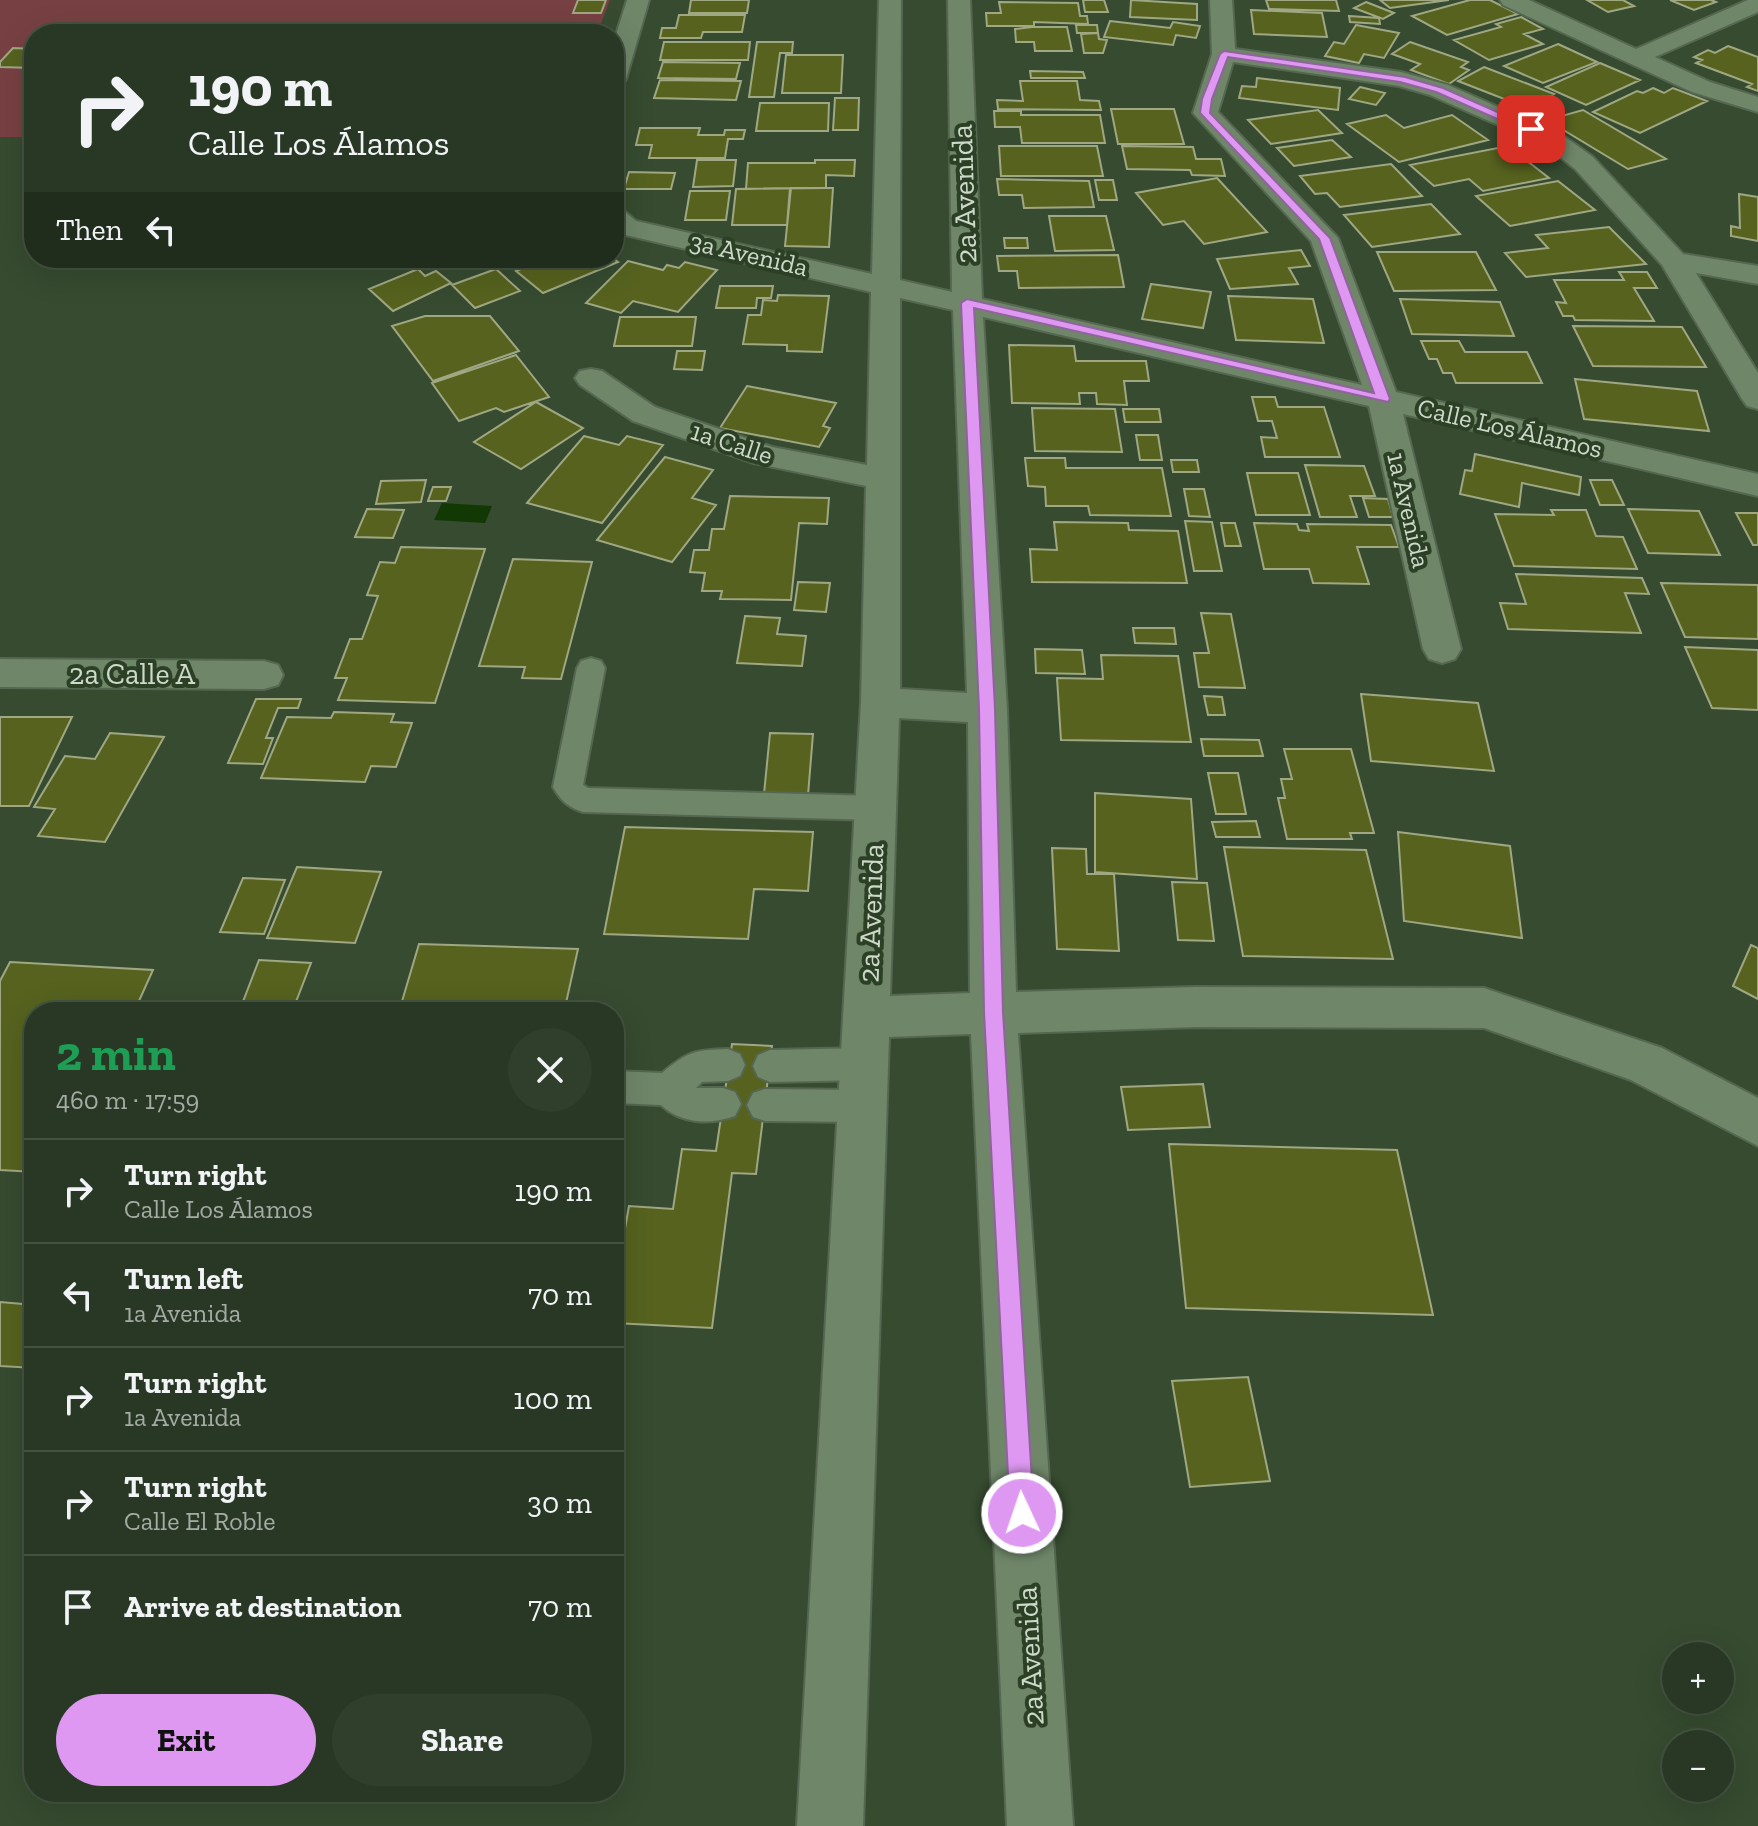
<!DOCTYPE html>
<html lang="en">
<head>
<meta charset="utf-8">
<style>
	:root { --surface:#283824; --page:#303f2c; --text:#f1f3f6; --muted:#a5aca6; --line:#445241; --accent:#de98f2 }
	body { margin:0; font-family:"Zilla Slab",serif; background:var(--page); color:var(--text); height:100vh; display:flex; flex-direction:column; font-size:30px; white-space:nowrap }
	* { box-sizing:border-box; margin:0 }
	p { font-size:26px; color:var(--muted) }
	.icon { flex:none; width:44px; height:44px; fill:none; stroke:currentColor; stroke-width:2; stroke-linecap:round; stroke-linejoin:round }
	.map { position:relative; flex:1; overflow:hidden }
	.details { position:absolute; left:24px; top:1002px; width:600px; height:800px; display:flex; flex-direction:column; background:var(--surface); border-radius:32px; box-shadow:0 8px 32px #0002,0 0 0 2px var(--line) }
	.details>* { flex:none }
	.guide { position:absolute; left:24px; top:24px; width:600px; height:244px; border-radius:32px; box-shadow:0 8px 32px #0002,0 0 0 2px var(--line); background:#283824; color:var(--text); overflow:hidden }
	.buttons { position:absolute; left:1662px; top:1642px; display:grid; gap:16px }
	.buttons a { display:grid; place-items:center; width:72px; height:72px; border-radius:50%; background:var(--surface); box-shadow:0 8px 32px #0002,0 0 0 2px var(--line); font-size:40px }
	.pin { position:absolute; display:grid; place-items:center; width:68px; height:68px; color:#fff; margin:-34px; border-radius:16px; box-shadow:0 4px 12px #0006 }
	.me { position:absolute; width:88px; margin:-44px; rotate:357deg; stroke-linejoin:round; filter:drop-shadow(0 0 6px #0008) }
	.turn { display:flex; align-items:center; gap:28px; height:168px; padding:0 32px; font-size:36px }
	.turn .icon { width:104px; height:104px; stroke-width:2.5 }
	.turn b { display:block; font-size:56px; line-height:68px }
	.then { display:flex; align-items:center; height:76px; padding:0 32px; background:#0003; gap:16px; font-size:30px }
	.round { display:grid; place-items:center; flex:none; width:84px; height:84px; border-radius:42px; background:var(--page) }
	.headline { display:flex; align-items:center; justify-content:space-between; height:136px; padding:0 32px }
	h1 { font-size:48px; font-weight:700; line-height:60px; color:#1e9e55 }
	.primary-button { display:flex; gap:16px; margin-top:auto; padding:16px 32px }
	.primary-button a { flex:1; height:92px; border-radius:48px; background:var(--accent); color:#111; font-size:32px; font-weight:700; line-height:92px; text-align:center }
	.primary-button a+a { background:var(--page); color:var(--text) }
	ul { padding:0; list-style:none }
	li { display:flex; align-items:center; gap:24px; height:104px; padding:0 32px; border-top:2px solid var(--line) }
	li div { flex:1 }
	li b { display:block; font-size:30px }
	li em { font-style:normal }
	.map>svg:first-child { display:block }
	.green { fill:#774143 }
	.water { fill:#123903 }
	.building { fill:#56621e; stroke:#9fa783; stroke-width:2 }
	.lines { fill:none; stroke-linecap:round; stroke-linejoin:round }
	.lane-casing { stroke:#556750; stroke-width:4 }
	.street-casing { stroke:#556750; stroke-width:4 }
	.lane { fill:#6f8669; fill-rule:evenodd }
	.street { fill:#6f8669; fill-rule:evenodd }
	.route { fill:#de98f2; stroke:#90639d; stroke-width:2 }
	.labels { text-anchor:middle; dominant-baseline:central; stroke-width:8; stroke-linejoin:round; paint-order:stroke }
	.far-street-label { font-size:26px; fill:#cdd9c9; stroke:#2c4026 }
	.street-label { font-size:30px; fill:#cdd9c9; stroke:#2c4026 }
</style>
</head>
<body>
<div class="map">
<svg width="1758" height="1826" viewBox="0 0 1758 1826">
	<rect width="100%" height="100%" fill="#364b30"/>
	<path class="green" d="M0,0h610l-13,34h-563v103h-34z"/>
	<path class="water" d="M442,503l50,3 -7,17 -51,-3z"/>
	<path class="building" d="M578,0h28l-5,13h-28z
		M691,0h58l-2,13h-58z
		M1083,0h21l4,12h-23z
		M1131,0l66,4v16l-67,-3z
		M1266,0h70l3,11 -70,-2z
		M1380,0h69l-59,8z
		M1470,0h20l28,14 -71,21 -35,-19z
		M1587,0h36l11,6 -26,6z
		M1670,0h41l5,2 -22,8z
		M999,2l79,1 2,13h7l1,8 -54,-2v4h-47l-1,-13h15z
		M1366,2l28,11 -11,6 -29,-11z
		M1251,10l71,3 5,24 -73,-3z
		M679,15h66l-3,17h-39l-2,6h-41l2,-10h14z
		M1349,16l30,2 1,6 -30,-2z
		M1521,17l22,12 -19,5 19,10 -54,16 -35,-20 47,-13 -5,-3z
		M1110,21l60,7 3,-6 27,4 -4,12 -20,-3 -3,10 -69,-8z
		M1076,25h21l1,8h-21z
		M1356,25l43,8 -15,25 -20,-4 -5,9 -34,-7 9,-14 10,2z
		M1032,27h35l5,24h-37l-1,-9h-18l-1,-13z
		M1098,33l1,6 8,1 -4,13h-19l-3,-19z
		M664,42h86l-2,18h-88z
		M757,42h36l-1,11h-12l-6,44h-25z
		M1410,42l58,20 -7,5 8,3 -20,14 -38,-14 9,-6 -28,-10z
		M1558,44l39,18 -54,21 -39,-17z
		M1728,46l30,11v34l-11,-4 5,-3 -56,-21 6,-3 -8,-3 14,-7 7,3z
		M13,48l21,1v19l-34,-1v-5z
		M786,55h57l-2,38h-59z
		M663,62l77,1 -4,16 -78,-1z
		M1600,63l40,17 -54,25 -40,-18z
		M1484,67l70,27 -17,10 18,7 -12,7 -36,-14 5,-2 -54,-21z
		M1030,71l53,1 2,6h-54z
		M1257,78l83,10 -2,22 -99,-12 3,-12 14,1z
		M660,80l81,1 -5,19 -82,-2z
		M1020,81h57l3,19 19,1 2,9 -103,-1 -1,-9 26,1z
		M1360,87l25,6 -9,12 -27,-6z
		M1653,88l11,5 9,-5 34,13 -67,32 -47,-21 44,-21 6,2z
		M835,98h24l-1,32h-25z
		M760,103h69l-1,28h-72z
		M1111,109h63l10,35h-66z
		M1318,110l24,23 -71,11 -23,-24z
		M1583,110l83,49 -38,10 -81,-49z
		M994,111h27v4h79l5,28h-83l-2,-16h-25z
		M1386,115l18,13 48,-13 36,25 -89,22 -52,-38z
		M640,128h60l-2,7h26l1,-5h20l-2,9h-15l-3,19h-76l3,-13h-16z
		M1332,140l19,17 -57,9 -17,-18z
		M999,146h98l6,30h-102z
		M1122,146l71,1 3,12h25l4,17 -33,-1 -2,-5 -63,-1z
		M1508,146l41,32 -66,13 -14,-12 -35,7 -24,-21z
		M697,160h39l-3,26 -40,1z
		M815,160h40l-1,16 -28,-1v13l-80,1 2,-26h67z
		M1391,164l31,32 -82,11 -13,-14 -12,1 -15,-18z
		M629,172l46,1 -4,16h-47z
		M1217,178l50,54 -63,12 -20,-23 -21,4 -27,-32z
		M997,179l92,2 5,26 -70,1 -2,-13h-23z
		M1095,180h18l4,20h-18z
		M1558,181l37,29 -85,16 -34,-30z
		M790,188l-3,37h-55l4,-36z
		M791,188h42l-4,59 -44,-1z
		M690,191h40l-4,29h-41z
		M1739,194l19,3v44l-27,-5v-10l9,2z
		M1431,204l29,30 -88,13 -28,-32z
		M1049,216h57l8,34 -59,1z
		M1609,227l37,37 -120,13 -21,-24 43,-5 -12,-13z
		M1004,238h23l1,10h-23z
		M1301,250l9,16 -21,2 9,16 -68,5 -13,-30z
		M1377,252h99l20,38 -102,1z
		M1118,255l6,32 -105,1 -2,-17h-18l-2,-15z
		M548,258h64l6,4 -75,31 -27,-22z
		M628,261l35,9 4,-5 12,3 6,-6 32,8 -39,42 -45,-11 -12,12 -35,-10z
		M418,269l7,7 11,-5 15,12 -58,28 -24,-22z
		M496,269l24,22 -45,17 -23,-23z
		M1619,272h28l10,16h-23l20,33 -79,-1 -2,-4h-10l-7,-14 10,1 -12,-23h70z
		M1151,284l60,8 -8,36 -61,-9z
		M720,286h53l-2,12h-14l-1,10h-40z
		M778,295l51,1 -7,56 -35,-1v-6l-44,-1 5,-29h13l2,-15 14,1z
		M1228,296l85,3 11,44 -88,-3z
		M1400,299l100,3 14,34 -102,-2z
		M425,316h65l29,35 -86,30 -41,-55z
		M620,317h76l-4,29h-78z
		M1573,326l109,1 24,40 -113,-1z
		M1421,341h38l6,11h62l15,31h-86l-4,-10h-9l-6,-14h-8z
		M1009,345l65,1 2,15h70l3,20h-25l3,24 -30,-1 -1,-11h-17l1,11 -68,-1z
		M677,351h28l-3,19 -28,-1z
		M516,355l33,42 -45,15 -8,-4 -37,13 -27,-38z
		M1575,379l122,12 12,40 -125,-12z
		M747,386l89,17 -13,23 7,2 -11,19 -99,-19z
		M1252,397h23l3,10h46l16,50h-75l-4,-20 16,1 -5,-17h-14z
		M536,402l47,26 -62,41 -47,-27z
		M1032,408l83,1 7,43 -87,-1z
		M1123,409h36l2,13h-36z
		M1136,435h22l4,25h-22z
		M584,436l35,9 8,-9 36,9 -61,78 -75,-20z
		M1475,454l106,23 -2,18 -57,-12 -3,24 -59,-13 5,-24 7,1z
		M665,457l48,13 -21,28 24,7 -44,57 -75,-22z
		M1025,458h40l1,10h96l9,48 -81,-1 -2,-9h-42l-1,-19 -17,-1z
		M1171,460h26l2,12h-26z
		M1305,465l59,1 11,30h-25l7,21h-37z
		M1247,473h51l12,42h-54z
		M426,480l-5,22 -45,2 5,-23z
		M1590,480h22l12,25h-24z
		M433,487h18l-5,14h-18z
		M1184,489h20l6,28 -21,-1z
		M730,496l99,2 -2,26 -28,-1 -8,77 -71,-1 2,-8h-20l3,-18 -15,-1 4,-22h15l3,-21h12z
		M1363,498l25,1 5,18h-24z
		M367,509l37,1 -11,28 -38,-1z
		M1628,509l71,2 21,44 -72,-2z
		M1551,510h35l10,26 27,1 14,32 -123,-3 -19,-52 59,1z
		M1736,513h22v32h-5z
		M1185,521l27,1 10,49h-28z
		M1054,522l74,1 1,7 49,1 9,52 -155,-1 -2,-33 27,1z
		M1221,523h14l6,23h-16z
		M1254,523l43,1 2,6 10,1 -2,-7 84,1 8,22h-42l12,37 -56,-1 -4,-14h-45z
		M401,547l84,2 -50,154 -97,-3 9,-22h-12l15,-39h12l16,-43 -11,-1 13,-33 15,1z
		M513,559l79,3 -31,117 -39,-1 3,-11 -46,-1z
		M1516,574l126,4 7,16 -24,-1 16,40 -133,-4 -8,-26 26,1z
		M798,582l32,1 -4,29 -32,-2z
		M1661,583l97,2v54l-73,-2z
		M1201,613l30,1 14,74 -46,-1 -5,-34h15z
		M745,616l35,2 -3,16 29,2 -4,30 -65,-3z
		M1133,628h41l2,16 -41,-1z
		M1685,647l73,3v60l-46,-2z
		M1035,649l47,1 3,24 -49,-1z
		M1101,655l77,1 13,86 -130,-2 -4,-62 46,1z
		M1361,694l117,9 16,68 -123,-10z
		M1204,696l18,1 3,18h-17z
		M256,699h45l-3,9h-20l-12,30h7l-10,26 -35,-1z
		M334,712l60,2 -3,8 21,1 -16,44 -25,-1 -6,16 -104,-4 26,-61 44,1z
		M0,717h72l-43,89h-29z
		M110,733l54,4 -59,105 -67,-6 17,-27 -21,-2 31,-51 30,3z
		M770,733l43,1 -5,61 -44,-1z
		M1201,739l58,1 4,16h-59z
		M1284,749h67l23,84h-24l2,6h-65l-9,-41h7l-4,-19h11z
		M1208,773h30l8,41h-30z
		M1095,793l96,6 6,80 -102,-7z
		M1256,821l4,16h-44l-4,-15z
		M625,827l188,5 -5,59 -54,-2 -6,50 -144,-5z
		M1398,832l112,14 12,92 -118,-17z
		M1224,847l142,3 27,109 -150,-3z
		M1052,848l34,1 1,25h27l5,77 -62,-2z
		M297,867l84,5 -26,71 -88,-5z
		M243,878l42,2 -21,54 -44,-2z
		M1172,882l35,1 7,58 -36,-1z
		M419,944l159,5 -14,63 -164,-4z
		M1751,945l7,3v51l-25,-13z
		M259,960l52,3 -19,49h-53z
		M10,962l143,8 -19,42h-100v160l-34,-2v-189z
		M732,1044l40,2 -16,128 -24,-1 -20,155 -98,-5v-32l15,-85 44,3 9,-60 34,2z
		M1203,1084l7,43 -82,3 -7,-43z
		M1169,1144l228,6 36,165 -247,-7z
		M0,1302l34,3v63l-34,-2z
		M1248,1377l22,104 -80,6 -18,-106z"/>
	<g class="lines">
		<g class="lane-casing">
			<path id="lane" d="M591,658l10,3 4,7 -22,117 5,3 287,8 11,4 4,8 -4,8 -11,4 -292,-8c-15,-5 -22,-11 -30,-25l24,-119 4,-7z
				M865,1048l12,5 5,11 -5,11 -12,5 -95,2 -12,-5 -5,-11 5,-11 12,-5z
				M728,1049l12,5 5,11 -5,11 -12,5 -26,1 -6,6h27l12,4 6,12 -6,12c-25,9 -54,8 -74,-11l-47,-2v-32l48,2c26,-22 33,-23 66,-24z
				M765,1089l97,1 13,4 5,12 -5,12 -13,4 -97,-1 -12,-4 -6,-12 6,-12z"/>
		</g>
		<g class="street-casing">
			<path id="street" d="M627,0h22l-23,79 -3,5 -9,2v-45z
				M879,0h22l-1,280 52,12 -4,-292h22l12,299 380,86 -51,-144 -118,-128 19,-59 -2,-54h22l3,49 166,23 47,13 116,51 29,21 90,97 75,12v18l-62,-11 62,100v36l-11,-3 -5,-7 -80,-134 -87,-96 -29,-23 -116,-51 -31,-9 -166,-24 -15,50 120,126 58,154 362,82v22l-355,-82 58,235 -6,10 -13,4 -13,-4 -6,-10 -54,-243 -386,-89 24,392 9,283 180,-5 288,1 178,60 96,50v48l-127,-66 -147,-52 -288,-1 -178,6 55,793h-66l-36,-792 -82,3 -26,789h-66l64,-1124 5,-216 -112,-23 -121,-42 -53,-36 -5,-7 5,-7 11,-2 11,2 53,36 117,40 95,18 4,-173 -254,-59 -3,-3v-21l10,2 12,10 236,53zM900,298l53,12 14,383 -67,-4zM899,718l69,4 2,271 -80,3z
				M1500,0h29l107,49 112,-49h10v12l-103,45 55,25 48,15v15l-66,-20 -189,-87z
				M0,659l264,2 14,4 5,10 -5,10 -14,4 -264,-2z"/>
		</g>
		<use href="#lane" class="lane"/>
		<use href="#street" class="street"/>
	</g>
	<path class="route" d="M1224,51l181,26 38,11 93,41 -9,3 -91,-40 -36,-10 -172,-25 -16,42 -2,14 120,125 60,161 -2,3 -414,-94 21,401 8,303 31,501 -4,9 -8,3 -9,-3 -3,-9 -26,-501 -5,-303 -18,-406 6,-4 407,94 -55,-154 -119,-126 2,-14 18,-45z"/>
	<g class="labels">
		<g class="far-street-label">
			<text transform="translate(749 254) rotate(13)">3a Avenida</text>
			<text transform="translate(1510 428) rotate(13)">Calle Los Álamos</text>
			<text transform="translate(732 443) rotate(18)">1a Calle</text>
			<text transform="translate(1409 510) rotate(77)">1a Avenida</text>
		</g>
		<g class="street-label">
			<text transform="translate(964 194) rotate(-92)">2a Avenida</text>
			<text x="132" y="674">2a Calle A</text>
			<text transform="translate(871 913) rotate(-88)">2a Avenida</text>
			<text transform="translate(1030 1656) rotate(-93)">2a Avenida</text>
		</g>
	</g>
</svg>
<div class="buttons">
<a>+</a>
<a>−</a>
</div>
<div class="pin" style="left:1531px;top:129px;background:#d93025"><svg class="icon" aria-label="arrive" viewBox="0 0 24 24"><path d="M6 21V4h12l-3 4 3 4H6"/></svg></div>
<svg class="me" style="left:1022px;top:1513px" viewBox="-20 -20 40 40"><circle r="17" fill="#de98f2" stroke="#fff" stroke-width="3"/><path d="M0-11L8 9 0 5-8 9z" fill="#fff"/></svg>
<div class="guide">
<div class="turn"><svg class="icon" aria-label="right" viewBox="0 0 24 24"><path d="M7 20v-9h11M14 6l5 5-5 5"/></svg><div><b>190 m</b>Calle Los Álamos</div></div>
<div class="then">Then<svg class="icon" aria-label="left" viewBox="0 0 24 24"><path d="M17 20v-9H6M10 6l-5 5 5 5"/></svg></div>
</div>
<section class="details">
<div class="headline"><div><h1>2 min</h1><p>460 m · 17:59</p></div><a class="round"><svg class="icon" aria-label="close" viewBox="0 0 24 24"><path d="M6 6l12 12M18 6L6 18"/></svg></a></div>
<ul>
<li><svg class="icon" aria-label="right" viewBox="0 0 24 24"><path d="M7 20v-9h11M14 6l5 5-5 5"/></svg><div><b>Turn right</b><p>Calle Los Álamos</p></div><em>190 m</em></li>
<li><svg class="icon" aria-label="left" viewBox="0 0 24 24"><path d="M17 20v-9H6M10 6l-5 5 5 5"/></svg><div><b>Turn left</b><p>1a Avenida</p></div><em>70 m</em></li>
<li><svg class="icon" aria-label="right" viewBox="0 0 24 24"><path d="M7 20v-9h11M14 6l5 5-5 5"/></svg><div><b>Turn right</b><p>1a Avenida</p></div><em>100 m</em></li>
<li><svg class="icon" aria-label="right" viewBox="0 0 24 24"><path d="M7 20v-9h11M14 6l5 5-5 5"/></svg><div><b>Turn right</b><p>Calle El Roble</p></div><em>30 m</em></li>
<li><svg class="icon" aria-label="arrive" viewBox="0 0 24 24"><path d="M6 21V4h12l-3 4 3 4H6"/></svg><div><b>Arrive at destination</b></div><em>70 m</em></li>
</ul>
<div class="primary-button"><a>Exit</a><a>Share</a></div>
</section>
</div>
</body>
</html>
